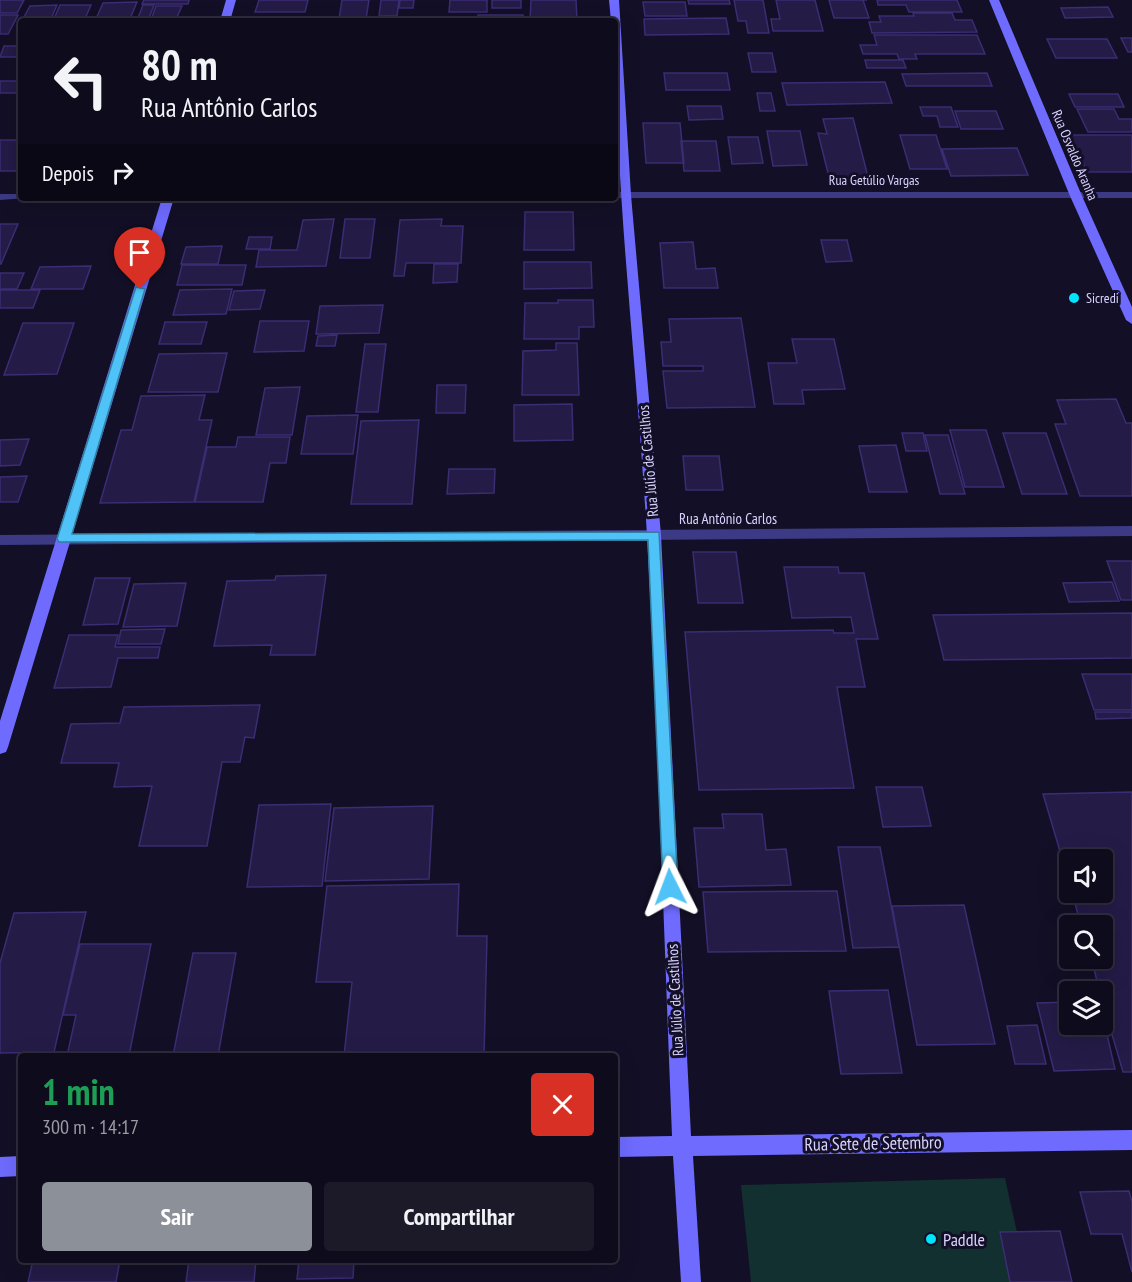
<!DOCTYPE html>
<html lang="pt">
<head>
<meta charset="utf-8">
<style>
	:root { --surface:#0e0b1c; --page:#1c1929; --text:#f1f3f6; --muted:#9b9ba3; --line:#2e2b3b; --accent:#8c9099 }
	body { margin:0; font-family:"PT Sans Narrow",sans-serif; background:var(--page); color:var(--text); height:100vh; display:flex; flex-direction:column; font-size:22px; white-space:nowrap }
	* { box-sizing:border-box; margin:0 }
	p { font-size:20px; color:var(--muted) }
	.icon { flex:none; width:33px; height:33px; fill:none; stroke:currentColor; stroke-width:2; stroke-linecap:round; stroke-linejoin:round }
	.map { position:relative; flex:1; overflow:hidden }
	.details { position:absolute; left:18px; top:1053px; width:600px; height:210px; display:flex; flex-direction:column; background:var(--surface); border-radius:6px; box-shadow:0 6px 24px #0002,0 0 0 2px var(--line) }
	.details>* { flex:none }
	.top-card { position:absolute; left:18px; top:18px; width:600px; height:183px; border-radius:6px; box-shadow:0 6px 24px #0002,0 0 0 2px var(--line); background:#0e0b1c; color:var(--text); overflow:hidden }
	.tools { position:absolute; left:1059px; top:849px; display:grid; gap:12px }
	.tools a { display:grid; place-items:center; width:54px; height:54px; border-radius:6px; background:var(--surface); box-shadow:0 6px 24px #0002,0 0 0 2px var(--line); font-size:30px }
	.pin { position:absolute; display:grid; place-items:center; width:51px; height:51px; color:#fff; margin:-62px -26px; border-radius:50% 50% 50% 0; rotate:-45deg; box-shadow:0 0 6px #0007 }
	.pin .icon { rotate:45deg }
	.me { position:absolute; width:66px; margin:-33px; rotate:357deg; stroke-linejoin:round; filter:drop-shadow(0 0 4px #0008) }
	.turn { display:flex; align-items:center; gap:21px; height:126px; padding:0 24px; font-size:27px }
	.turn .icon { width:78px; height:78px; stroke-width:2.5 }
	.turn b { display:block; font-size:42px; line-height:51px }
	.then { display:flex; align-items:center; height:57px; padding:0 24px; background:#0003; gap:12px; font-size:22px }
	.round { display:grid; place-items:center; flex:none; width:63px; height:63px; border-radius:6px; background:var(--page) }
	.head { display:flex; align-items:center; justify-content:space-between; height:102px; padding:0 24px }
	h1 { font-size:36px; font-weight:600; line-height:45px; color:#1e9e55 }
	.primary-button { display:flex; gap:12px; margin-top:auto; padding:12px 24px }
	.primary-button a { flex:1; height:69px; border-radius:6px; background:var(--accent); color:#fff; font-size:24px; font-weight:600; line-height:69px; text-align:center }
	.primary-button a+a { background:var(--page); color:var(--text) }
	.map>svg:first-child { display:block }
	.green { fill:#12302f }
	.building { fill:#241b47; stroke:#3b2d73; stroke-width:1.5 }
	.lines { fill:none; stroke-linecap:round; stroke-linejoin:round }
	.street { fill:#3d3a85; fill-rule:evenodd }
	.secondary { fill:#6f6bff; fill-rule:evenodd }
	.route { fill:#4fc3f7; stroke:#337fa1; stroke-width:1.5 }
	.poi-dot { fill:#00e5ff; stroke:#130f26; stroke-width:2 }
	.labels { text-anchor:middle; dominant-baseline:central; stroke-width:6; stroke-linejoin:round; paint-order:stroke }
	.far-street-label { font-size:14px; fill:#d9d4ff; stroke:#130f26 }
	.far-poi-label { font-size:14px; fill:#d9d4ff; stroke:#130f26; text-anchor:start }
	.street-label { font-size:15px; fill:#d9d4ff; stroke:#130f26 }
	.near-street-label { font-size:18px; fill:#d9d4ff; stroke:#130f26 }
	.near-poi-label { font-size:18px; fill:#d9d4ff; stroke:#130f26; text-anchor:start }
</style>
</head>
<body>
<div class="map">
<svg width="1132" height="1282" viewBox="0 0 1132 1282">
	<rect width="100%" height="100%" fill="#130f26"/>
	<path class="green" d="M1005,1178l23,104h-277l-10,-97z"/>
	<path class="building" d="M0,0h24l-7,13h-17z
		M144,0h45l-1,4h-46z
		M259,0h49l-3,12h-50z
		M342,0h27l-3,19h-27z
		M381,0h18l-2,16h-18z
		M400,0h14l-1,8h-14z
		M450,0h37v12h-38z
		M492,0h29v8h-29z
		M531,0h45l1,20 -47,1z
		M688,0h41l1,4h-41z
		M734,0h29l6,33h-21l-2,-12h-8z
		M776,0h39l8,31h-50l-2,-12h9z
		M829,0h38h-4l6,18h-35z
		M877,0h80l5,12h-53l-3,-7h-28z
		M137,2l-7,17h-34l7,-16z
		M643,2h42l2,14h-42z
		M57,5l-7,16h-28l8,-15z
		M60,5h31l-7,16h-31z
		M143,5h11l-5,13h-11z
		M156,6h26l-5,11h-25z
		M1108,7l5,10 -48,1 -4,-10z
		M913,13h39l3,7h17l5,12 -105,1 -3,-11h12l-2,-6h35z
		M0,15h18l-10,19h-8z
		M478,15h45v4l-45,2z
		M726,18l3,16 -84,1 -1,-16z
		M874,35h103l8,19h-70l2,5h-18l-2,-5h-34l-3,-9h17z
		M1121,38h11v14h-4z
		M1047,39h60l10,19h-61z
		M20,40l1,17h-21l4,-11h13z
		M748,53h24l4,19h-24z
		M865,60h38l3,8h-39z
		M664,73h63l3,17h-64z
		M987,73l5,13h-86l-4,-12z
		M0,81h21v7l-2,5h-19z
		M885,82l7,21 -105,2 -5,-22z
		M757,93h14l4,18h-15z
		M1069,94h49l6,13h-49z
		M687,106h34l2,13 -34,1z
		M920,107h31l7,20h-18l-3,-11h-14z
		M1077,109h37l5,10h13v13h-44z
		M955,111h41l7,18h-42z
		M853,118l15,59h-39l-11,-44 9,1 -4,-15z
		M643,123h37l4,40h-38z
		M767,131h33l7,34 -34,1z
		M900,135h36l11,34h-37z
		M1071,135h61v37h-45z
		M728,137h30l5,26 -31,1z
		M0,140h21v31h-21z
		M681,141h35l4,30h-36z
		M1017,148l11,27 -77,1 -9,-27z
		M525,212h48l1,38h-50z
		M334,219l-8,47 -70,1 3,-17h38l6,-30z
		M345,219h30l-5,39h-30z
		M442,219l-1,7h22l-2,37h-55l-2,13h-10l6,-56z
		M0,224h18l-17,40h-1z
		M249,237h23l-2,12h-24z
		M821,240h26l5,21 -26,1z
		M693,242l3,27 19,-1 3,20h-54l-4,-45z
		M222,246l-4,18h-37l5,-17z
		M524,262h67l1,26 -68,1z
		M434,264h24l-1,18 -24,1z
		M182,265h64l-4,20h-65z
		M91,266l-8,23h-52l9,-22z
		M0,273h24l-7,16h-17z
		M232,289l-6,25 -53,1 7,-25z
		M0,290h40l-7,18h-33z
		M265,290l-5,19 -31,1 5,-19z
		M558,300h35l1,27h-15v12h-55l1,-36h33z
		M383,305l-4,28 -63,1 4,-28z
		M741,318l14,89 -88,1 -4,-37h40v-5h-40l-2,-24h10l-2,-23z
		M260,321h49l-5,30 -50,1z
		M165,322h42l-6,22h-42z
		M23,323h51l-17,51 -53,1z
		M337,335l-2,11h-19l2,-10z
		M792,339h42l11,50 -43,1 2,14h-30l-6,-41h29z
		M556,343h21l2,52h-57l1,-44 33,-1z
		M365,344h21l-8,68h-22z
		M227,353l-9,39h-70l11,-38z
		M437,385h29l-1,28h-29z
		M300,387l-8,48h-36l9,-47z
		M205,395l-6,25h13l-18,82 -94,1 21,-73h11l9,-34z
		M1116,399l10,24h6v73h-52l-25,-72h11l-9,-24z
		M572,404l1,36 -59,1v-36z
		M358,415l-5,39h-52l6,-38z
		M419,420l-7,84h-61l10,-83z
		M950,430h36l18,57h-39z
		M902,433h21l4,18h-21z
		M1003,433h43l21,61h-45z
		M925,435h23l17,59h-25z
		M238,437h52l-4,26h-16l-7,39h-68l12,-55h29z
		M29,439l-9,26 -20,1v-26z
		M896,445l11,47h-38l-10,-46z
		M683,456h36l4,34h-37z
		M449,469h46l-1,24 -47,1z
		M27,476l-9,26h-18v-25z
		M693,552h43l7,51h-45z
		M1107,561h25v39h-11z
		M784,567h54l1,6h25l14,66h-22l9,48h-28l17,101 -155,2 -14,-158 148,-2 1,3h20l-3,-16 -59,1z
		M326,575l-11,80h-45l2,-10 -58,1 13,-65 48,-1 1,-4z
		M95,578h35l-12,46 -35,1z
		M1112,582l7,19 -50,1 -6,-19z
		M186,583l-9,43 -54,1 11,-43z
		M1132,613v45l-188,2 -11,-45z
		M165,629l-4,15h-43l3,-14z
		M69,635h49l-3,12h45l-2,11h-40l-7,29 -57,1z
		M1082,674h50v36h-38z
		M260,705l-6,33 -9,-1 -5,25h-18l-15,84h-68l13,-60 -38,1 5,-24h-58l10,-39 49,-1 4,-16z
		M1095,712h37v6l-36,1z
		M876,787h46l9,39 -48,1z
		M1132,792v280h-9l-21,-72v-8h-2l-9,-34h11v-32h-21l-9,-34h30v-32h-32v25l-27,-91z
		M331,804l-9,82 -75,1 12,-82z
		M433,806l-4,73 -104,2 9,-73z
		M722,814h40l4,36 20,-1 5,36 -92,2 -5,-59h30z
		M838,847h42l19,100 -46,1z
		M459,884l-2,52h30l-3,120h-140l8,-74h-36l11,-96z
		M837,891l9,60 -138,1 -5,-60z
		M964,905l31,139 -78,1 -25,-139z
		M86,912l-32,140 -54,1v-90l14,-50z
		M80,944h71l-22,112h-62l9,-41h-13z
		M193,953h43l-18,103h-45z
		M888,990l14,83 -61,1 -12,-83z
		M1070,1002v22h32v-11l13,56 -61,2 -17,-68z
		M1037,1025l9,39h-31l-8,-38z
		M1129,1191l3,11v70l-10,-38h-31l-11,-42z
		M1060,1231l12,51h-62l-10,-50z
		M33,1260h87l-4,22h-88z
		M189,1260h67l-2,22h-68z
		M299,1260h55l-1,18 -56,1z"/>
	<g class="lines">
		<path class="street" d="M615,192h517v6h-517z
			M0,194h21v4h5l-26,2z
			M1132,526v10l-1132,9v-10z"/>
		<path class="secondary" d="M226,0h10l-6,21h-10z
			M609,0h10l12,195 30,340 30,601 441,-6v20l-439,6 8,126h-20l-8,-126 -58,1v-20l57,-1c-8,-200 -14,-400 -25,-600 -10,-172 -32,-343 -32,-515h-4z
			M989,0h10l83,196 50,111v17l-6,-4 -56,-124z
			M162,198h12l-166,549 -2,5 -6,2v-33z
			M21,1156v20l-21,1v-20z"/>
	</g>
	<path class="route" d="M136,287l9,2 -73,245 587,-2 19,355 -2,5 -6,2 -5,-2 -2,-5 -15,-347 -589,2 -2,-3z"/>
	<g class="poi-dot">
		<circle cx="1074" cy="298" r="6"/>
		<circle cx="931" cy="1239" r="6"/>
	</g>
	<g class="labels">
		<g class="far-street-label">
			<text transform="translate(1075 155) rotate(67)">Rua Osvaldo Aranha</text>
			<text x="874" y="180">Rua Getúlio Vargas</text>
		</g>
		<g class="far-poi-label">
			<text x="1086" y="298">Sicredi</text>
		</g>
		<g class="street-label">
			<text transform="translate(648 461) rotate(-95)">Rua Júlio de Castilhos</text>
			<text x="728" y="518">Rua Antônio Carlos</text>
			<text transform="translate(675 1000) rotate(-93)">Rua Júlio de Castilhos</text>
		</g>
		<g class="near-street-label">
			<text transform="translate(873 1143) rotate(-1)">Rua Sete de Setembro</text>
		</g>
		<g class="near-poi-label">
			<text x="943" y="1239">Paddle</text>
		</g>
	</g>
</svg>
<div class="tools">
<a><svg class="icon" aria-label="sound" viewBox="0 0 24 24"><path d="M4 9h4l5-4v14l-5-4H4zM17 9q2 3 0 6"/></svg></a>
<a><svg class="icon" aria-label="search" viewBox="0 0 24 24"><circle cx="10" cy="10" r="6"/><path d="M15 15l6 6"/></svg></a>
<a><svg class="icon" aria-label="layers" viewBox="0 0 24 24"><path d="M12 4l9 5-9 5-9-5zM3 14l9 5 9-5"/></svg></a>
</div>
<div class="pin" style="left:140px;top:289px;background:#d93025"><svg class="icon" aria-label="arrive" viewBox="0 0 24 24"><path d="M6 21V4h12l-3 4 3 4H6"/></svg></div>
<svg class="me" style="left:670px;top:887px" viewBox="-20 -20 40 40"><path d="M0-17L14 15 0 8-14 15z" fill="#4fc3f7" stroke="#fff" stroke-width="4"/></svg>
<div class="top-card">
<div class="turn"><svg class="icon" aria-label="left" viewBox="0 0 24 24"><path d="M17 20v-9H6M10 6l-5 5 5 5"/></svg><div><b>80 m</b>Rua Antônio Carlos</div></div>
<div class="then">Depois<svg class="icon" aria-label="right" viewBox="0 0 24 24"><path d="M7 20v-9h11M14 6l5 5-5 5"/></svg></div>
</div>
<section class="details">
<div class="head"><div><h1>1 min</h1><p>300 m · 14:17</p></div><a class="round" style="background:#d93025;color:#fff"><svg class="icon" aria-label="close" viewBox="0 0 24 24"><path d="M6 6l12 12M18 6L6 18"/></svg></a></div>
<div class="primary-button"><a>Sair</a><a>Compartilhar</a></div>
</section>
</div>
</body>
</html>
